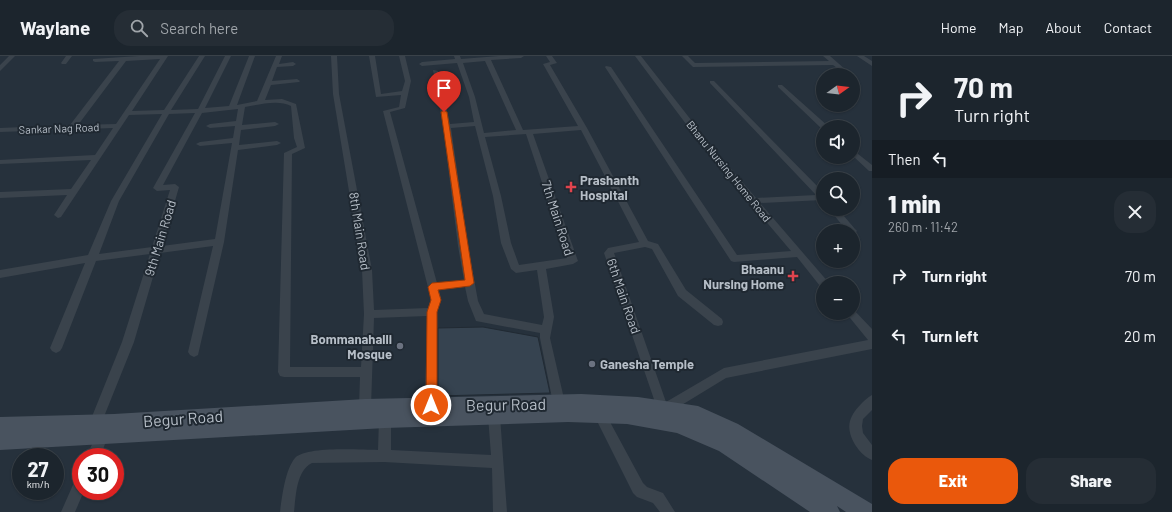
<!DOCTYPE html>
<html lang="en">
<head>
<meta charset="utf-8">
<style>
	:root { --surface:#1c252d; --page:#252d35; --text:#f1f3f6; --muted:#a0a5aa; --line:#3a4249; --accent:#ea580c }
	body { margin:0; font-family:Barlow,sans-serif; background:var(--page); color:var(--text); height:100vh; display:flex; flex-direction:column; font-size:15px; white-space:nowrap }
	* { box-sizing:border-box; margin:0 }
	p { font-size:13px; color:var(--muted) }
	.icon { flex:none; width:22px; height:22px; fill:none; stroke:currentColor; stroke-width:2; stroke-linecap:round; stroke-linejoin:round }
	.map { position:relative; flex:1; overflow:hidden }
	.sheet { display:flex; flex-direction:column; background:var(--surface); width:300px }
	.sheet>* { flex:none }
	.hud { background:#1c252d; color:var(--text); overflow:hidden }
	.needle { width:26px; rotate:75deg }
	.fabs { position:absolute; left:816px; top:12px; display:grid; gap:8px }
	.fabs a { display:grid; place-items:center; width:44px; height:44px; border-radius:50%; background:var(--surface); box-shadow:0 1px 3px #0004,0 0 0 1px var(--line); font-size:20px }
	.speed { position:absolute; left:12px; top:392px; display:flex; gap:8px; font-size:20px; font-weight:700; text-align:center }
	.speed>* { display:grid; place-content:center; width:52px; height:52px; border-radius:50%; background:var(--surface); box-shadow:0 1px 3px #0004,0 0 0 1px var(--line); line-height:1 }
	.speed small { font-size:10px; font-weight:400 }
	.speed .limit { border:6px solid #d22; background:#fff; color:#111 }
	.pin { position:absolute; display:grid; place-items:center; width:34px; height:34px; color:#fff; margin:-41px -17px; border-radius:50% 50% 50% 0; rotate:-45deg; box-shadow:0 0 4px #0007 }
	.pin .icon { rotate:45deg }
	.me { position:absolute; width:44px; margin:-22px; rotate:0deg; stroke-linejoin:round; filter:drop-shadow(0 0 3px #0008) }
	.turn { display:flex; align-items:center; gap:14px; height:84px; padding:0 16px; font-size:18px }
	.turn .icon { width:52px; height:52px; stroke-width:2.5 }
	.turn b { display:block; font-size:28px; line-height:34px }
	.then { display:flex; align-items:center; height:38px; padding:0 16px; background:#0003; gap:8px; font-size:15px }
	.round { display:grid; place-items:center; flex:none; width:42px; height:42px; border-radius:16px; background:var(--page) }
	.summary { display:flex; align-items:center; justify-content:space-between; height:68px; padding:0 16px }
	h1 { font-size:24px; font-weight:800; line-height:30px }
	.cta { display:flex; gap:8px; margin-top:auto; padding:8px 16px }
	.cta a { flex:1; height:46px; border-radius:16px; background:var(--accent); color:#fff; font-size:16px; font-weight:800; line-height:46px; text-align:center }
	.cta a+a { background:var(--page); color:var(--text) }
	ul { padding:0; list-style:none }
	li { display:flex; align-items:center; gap:12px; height:60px; padding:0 16px }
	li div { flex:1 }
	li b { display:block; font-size:15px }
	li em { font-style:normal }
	header { display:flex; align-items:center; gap:24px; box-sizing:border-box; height:56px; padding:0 20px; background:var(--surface); border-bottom:1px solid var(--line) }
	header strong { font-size:19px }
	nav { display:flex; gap:22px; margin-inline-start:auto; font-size:14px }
	.search { width:280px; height:36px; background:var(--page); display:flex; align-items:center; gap:10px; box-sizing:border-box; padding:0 14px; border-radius:16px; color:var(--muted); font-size:15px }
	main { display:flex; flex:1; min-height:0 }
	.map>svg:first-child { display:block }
	.building { fill:#364350; stroke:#212a33 }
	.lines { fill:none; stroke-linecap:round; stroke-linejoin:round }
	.street { fill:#3a434c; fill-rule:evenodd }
	.secondary { fill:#49535f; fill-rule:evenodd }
	.route { fill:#ea580c; stroke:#983908 }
	.health-dot { fill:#e0444e; stroke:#1f2831; stroke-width:1.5 }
	.worship-dot { fill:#6b7280; stroke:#1f2831; stroke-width:1.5 }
	.labels { text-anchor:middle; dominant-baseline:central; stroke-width:4; stroke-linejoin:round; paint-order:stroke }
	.far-street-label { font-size:11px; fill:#b6bec7; stroke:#1f2831 }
	.poi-label { font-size:13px; font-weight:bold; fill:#b6bec7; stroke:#1f2831; text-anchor:start }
	.street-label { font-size:13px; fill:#b6bec7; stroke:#1f2831 }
	.near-street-label { font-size:16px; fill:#b6bec7; stroke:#1f2831 }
</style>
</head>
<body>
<header>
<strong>Waylane</strong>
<div class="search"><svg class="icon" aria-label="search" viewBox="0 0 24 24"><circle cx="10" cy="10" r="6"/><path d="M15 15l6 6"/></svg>Search here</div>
<nav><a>Home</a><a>Map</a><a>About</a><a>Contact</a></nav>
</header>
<main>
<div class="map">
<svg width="872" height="456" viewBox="0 0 872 456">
	<rect width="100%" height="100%" fill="#26313c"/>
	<path class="building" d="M483,271l55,10 12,56 -112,3v-68z"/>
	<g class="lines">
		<path class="street" d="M9,0h6l-15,15v-6z
			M66,0h6l-6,8h-4l-1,-1z
			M139,0h29l-36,55 32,-1 35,-54h6l-34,54 27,-1 27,-53h6l-26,52 24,-2 20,-50h6l-18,49 20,-4 19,-45h6l-3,8 14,-2 3,2 -3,2 -16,1 -5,14 25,-2 3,2 -1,1 -28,3 -6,15 17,-1 14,5 9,44 -13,6 -2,213h71l3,-53 -2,-44 -29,-176 -2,-38h6l2,38 33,176 2,40 54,-2 3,-9 -48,-188 16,-4 2,-12 -25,2 -7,-41h6l6,38 21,-3 3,-10 -6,-25h6l6,25 -6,27 -15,4 47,171 27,-3 -6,-34 -15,-120 -10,-56 5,1 12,53 24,-2 -5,-25 -12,-34 -35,3 -3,-2 3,-2 33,-3 -1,-3h6l1,3 38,-3h25l-3,2 -30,2 32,70 55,-4 -35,-62 7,-2 -4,-6h6l5,7 -7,2 37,63 61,113 10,3 28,46 36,29 1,3 -1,3 -4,1 -4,-1 -36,-29 -26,-47 -7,-2 -31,6 52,149 58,-34 144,-28 -22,-27h7v-4l19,20v20l-146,29 -59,36 -4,2 -4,-2 -55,-161 4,-5 31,-6 -58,-112 -48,4 45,127 -5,3 -27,5 8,48 -4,21 15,65 -2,4 -4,2 -4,-2 -2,-4 -13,-65v-5l-64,-12 -8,-20 -3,-14 -26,3 2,9 -4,13v93l-2,4 -4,2 -4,-2 -2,-4 2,-89 -53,2 -3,89 -2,4 -4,2 -4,-2 -2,-4 1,-30h-76l-4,-1 -2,-4 6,-219 13,-6 -3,-9 -3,-32c-13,-7 -33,-1 -46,1l-3,18 33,-3 4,2 -4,2 -34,4 -2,15 38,-4 4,2 -4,2 -39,5 -14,92 -26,113 -4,2 -4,-2 -2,-3 25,-106 -53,7 -26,89 -33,82 -2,4 -4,2 -4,-2 -2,-4 33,-82 28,-88 -54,7 -34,87 -2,3 -4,2 -4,-2 -2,-3 35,-85 -85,15v-8l88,-15 23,-54 51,-87 -33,1 -68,102 -3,1 -4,-3 13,-20 -67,3v-6l71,-3 20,-29 -91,4v-4l95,-5 18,-27 -113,4v-4l70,-3 49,-64 -24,1 -2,-1v-2zM160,3l-44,65 -38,1 48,-64zM485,5l31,69 -32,3 -9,-36 -12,-34zM238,53l-2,12 -26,3 -4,2 4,2 25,-2 -2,12 -33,4 -4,2 4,2 32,-3 -17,96 -53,7 17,-59 -4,-3 -12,1 39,-72zM195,57l-42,75 4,3 13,-1 -18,57 -53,7 20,-53 50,-87zM475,70l18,70 8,47 10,26 5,4 21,-3 7,47 -2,8 -58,-11 -6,-13 -10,-55 -17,-118zM526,78l41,124 -48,7 -8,-22 -10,-47 -16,-59z
			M635,0h6l72,92 43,50 60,-3 -106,-112v-2h4l109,111v8l-63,3 69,80h-6v3h-3l-23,-29 -63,5 -3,-1 -126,-194 1,-1 5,1 126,188 54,-4 -84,-99z
			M682,0h6l7,7 134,-2 -6,-5h7l16,14 -5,1 -8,-6 -140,2z
			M857,0h7l8,5v5z
			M778,29h4l47,42h-6l-1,2 -44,-42z
			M853,94l19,15v6h-3l-16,-15z
			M829,153h9l17,20 2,2 -2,2 -2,1v-3h-6z
			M872,339v15l-9,9 -1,7 1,7 9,12v15c-13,-5 -26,-25 -22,-39 2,-7 7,-13 12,-18 3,-3 6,-6 10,-8z
			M599,351l4,2 40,74 4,4 16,6 12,19h-15l-7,-9 -16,-6 -4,-4 -40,-80 2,-4z
			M494,354l4,2 2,4 7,96h-14l-1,-44 -108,-6 -72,1c-16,8 -16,33 -18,49h-14c2,-15 5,-42 15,-54 12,-12 65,-8 83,-8l1,-31 2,-4 4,-2 4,2 2,4v31l100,5 -3,-39 2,-4z
			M102,374l4,2 2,4 -8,21h-14l12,-25z
			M81,420v15h3l-9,21h-14l15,-34z"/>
		<path class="secondary" d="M581,338l57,3 60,9 40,18 134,80v8h-26l-9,-6 3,6h-30l-91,-61 -42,-18 -50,-9 -59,-2 -183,6 -385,22v-33l114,-3 251,-15z"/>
	</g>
	<path class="route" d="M444,54l3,2 27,171 -4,3 -32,4 3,10 -4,12v93l-2,4 -4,1 -4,-1 -1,-4 1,-93 4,-12 -3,-13 4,-4 33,-3 -24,-168z"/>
	<g class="health-dot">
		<path d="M569 125h4v4h4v4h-4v4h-4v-4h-4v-4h4z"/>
		<path d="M791 214h4v4h4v4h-4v4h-4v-4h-4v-4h4z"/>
	</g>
	<g class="worship-dot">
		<circle cx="400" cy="290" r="4"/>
		<circle cx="592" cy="308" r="4"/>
	</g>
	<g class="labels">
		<g class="far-street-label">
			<text transform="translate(59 72) rotate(-2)">Sankar Nag Road</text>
			<text transform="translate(729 115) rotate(51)">Bhanu Nursing Home Road</text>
		</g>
		<g class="poi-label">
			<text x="580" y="124">Prashanth<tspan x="580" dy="15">Hospital</tspan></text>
			<text x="784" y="213" text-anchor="end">Bhaanu<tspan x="784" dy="15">Nursing Home</tspan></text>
			<text x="392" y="283" text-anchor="end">Bommanahalli<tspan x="392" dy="15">Mosque</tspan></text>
			<text x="600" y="308">Ganesha Temple</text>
		</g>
		<g class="street-label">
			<text transform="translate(558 162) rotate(72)">7th Main Road</text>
			<text transform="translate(360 175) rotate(81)">8th Main Road</text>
			<text transform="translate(160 182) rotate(-73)">9th Main Road</text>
			<text transform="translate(624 240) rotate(71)">6th Main Road</text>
		</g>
		<g class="near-street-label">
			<text transform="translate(506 348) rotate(-1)">Begur Road</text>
			<text transform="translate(183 362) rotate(-4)">Begur Road</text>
		</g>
	</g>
</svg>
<div class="fabs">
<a><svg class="needle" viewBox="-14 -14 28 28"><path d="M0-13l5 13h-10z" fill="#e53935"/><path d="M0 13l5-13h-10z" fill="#a0a5aa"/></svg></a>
<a><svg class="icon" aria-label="sound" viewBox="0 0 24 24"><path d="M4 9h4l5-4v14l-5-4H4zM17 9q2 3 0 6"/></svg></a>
<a><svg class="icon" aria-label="search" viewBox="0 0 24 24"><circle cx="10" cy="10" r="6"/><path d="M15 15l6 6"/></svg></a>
<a>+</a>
<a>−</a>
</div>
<div class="speed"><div>27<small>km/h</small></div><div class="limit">30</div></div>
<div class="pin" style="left:444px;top:56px;background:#d93025"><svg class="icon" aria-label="arrive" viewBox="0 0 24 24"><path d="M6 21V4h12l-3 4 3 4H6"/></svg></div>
<svg class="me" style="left:431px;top:349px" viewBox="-20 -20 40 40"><circle r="17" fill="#ea580c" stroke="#fff" stroke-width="3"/><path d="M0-11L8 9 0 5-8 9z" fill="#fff"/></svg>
</div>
<section class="sheet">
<div class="hud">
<div class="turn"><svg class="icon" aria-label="right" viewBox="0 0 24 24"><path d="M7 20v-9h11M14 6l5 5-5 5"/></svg><div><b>70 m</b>Turn right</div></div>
<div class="then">Then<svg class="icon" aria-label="left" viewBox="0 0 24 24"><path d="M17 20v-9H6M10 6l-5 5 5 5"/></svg></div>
</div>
<div class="summary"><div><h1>1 min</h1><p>260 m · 11:42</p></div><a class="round"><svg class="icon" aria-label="close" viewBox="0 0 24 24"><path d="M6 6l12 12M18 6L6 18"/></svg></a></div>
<ul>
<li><svg class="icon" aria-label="right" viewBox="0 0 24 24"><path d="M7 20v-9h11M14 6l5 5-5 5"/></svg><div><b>Turn right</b></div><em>70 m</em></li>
<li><svg class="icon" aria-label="left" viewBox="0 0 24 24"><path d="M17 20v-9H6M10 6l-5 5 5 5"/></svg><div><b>Turn left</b></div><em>20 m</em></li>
</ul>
<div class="cta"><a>Exit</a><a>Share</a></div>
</section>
</main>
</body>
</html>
